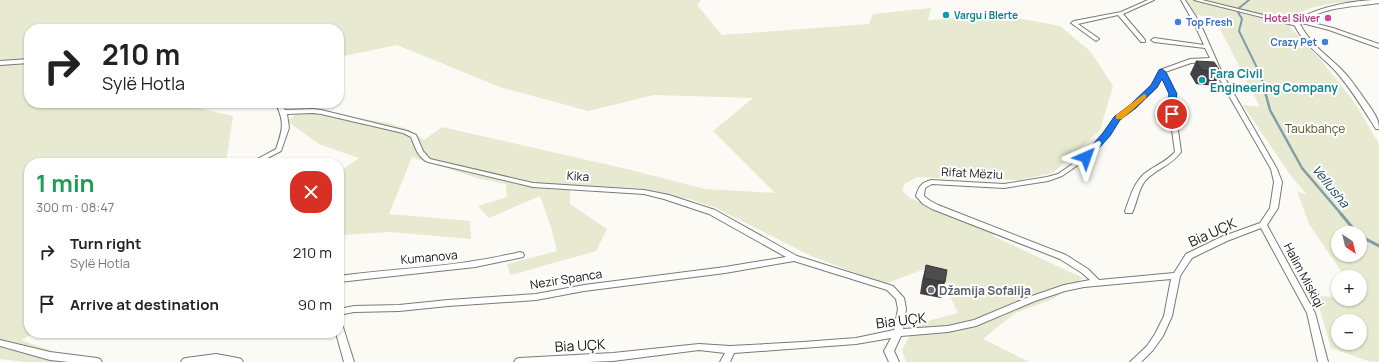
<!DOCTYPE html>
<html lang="en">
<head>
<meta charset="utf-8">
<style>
	:root { --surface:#fff; --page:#f2f2f2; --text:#222; --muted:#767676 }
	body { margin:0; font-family:Manrope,sans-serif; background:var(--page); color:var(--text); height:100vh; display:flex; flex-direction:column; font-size:15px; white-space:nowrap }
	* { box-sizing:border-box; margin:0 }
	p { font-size:13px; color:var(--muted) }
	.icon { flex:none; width:22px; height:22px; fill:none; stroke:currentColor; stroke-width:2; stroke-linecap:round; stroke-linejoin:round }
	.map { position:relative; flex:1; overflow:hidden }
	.sheet { position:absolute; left:24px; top:158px; width:320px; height:180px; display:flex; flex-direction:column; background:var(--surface); border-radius:16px; box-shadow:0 1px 3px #0004 }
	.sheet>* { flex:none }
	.hud { position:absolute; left:24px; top:24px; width:320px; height:84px; border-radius:16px; box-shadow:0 1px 3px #0004; background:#fff; color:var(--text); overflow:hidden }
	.needle { width:26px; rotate:145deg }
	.tools { position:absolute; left:1331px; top:226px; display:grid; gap:8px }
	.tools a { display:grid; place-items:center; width:36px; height:36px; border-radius:50%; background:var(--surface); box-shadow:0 1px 3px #0004; font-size:20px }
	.pin { position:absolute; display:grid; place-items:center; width:34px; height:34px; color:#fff; margin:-17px; border:2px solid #fff; border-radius:50%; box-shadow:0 1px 4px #0007 }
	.me { position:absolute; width:44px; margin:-22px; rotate:43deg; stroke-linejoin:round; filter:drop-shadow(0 0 3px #0008) }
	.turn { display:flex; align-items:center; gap:14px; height:84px; padding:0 12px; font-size:18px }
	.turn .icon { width:52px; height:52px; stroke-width:2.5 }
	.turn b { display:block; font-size:28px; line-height:34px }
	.round { display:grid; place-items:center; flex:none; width:42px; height:42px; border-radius:16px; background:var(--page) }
	.headline { display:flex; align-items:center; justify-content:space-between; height:68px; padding:0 12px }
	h1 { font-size:24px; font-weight:700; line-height:30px; color:#1e9e55 }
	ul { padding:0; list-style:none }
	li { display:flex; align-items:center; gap:12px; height:52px; padding:0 12px }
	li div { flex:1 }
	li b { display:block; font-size:15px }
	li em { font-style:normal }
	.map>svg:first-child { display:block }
	.green { fill:#e7e9d0; fill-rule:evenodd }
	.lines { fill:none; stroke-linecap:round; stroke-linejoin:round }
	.stream-far2 { stroke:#829ca8; stroke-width:2 }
	.stream-far1 { stroke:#829ca8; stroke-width:2.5 }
	.stream { stroke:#829ca8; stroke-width:3 }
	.minor-casing { stroke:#7b7a76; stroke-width:2 }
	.tertiary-casing { stroke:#7b7a76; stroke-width:2 }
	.minor { fill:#fff; fill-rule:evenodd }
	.tertiary { fill:#fff; fill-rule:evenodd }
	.wall { fill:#444143 }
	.building { fill:#4f4c4e; stroke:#373537 }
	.route { fill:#1a73e8; stroke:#114b97 }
	.slow { fill:#f59e0b }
	.culture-dot { fill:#0f9aa8; stroke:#fff; stroke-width:1.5 }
	.hotel-dot { fill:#d1479c; stroke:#fff; stroke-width:1.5 }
	.shop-dot { fill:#3f7fe0; stroke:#fff; stroke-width:1.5 }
	.worship-dot { fill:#6b7280; stroke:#fff; stroke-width:1.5 }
	.labels { text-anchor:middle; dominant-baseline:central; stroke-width:4; stroke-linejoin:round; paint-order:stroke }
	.far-culture-label { font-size:10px; font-weight:bold; fill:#0d838f; stroke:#fff; text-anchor:start }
	.far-hotel-label { font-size:10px; font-weight:bold; fill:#b23c85; stroke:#fff; text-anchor:end }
	.far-shop-label { font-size:10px; font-weight:bold; fill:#366cbe; stroke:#fff; text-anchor:start }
	.culture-label { font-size:12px; font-weight:bold; fill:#0d838f; stroke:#fff; text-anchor:start }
	.park-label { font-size:12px; fill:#54551c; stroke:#fff }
	.street-label { font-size:12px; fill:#141312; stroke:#fff }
	.worship-label { font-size:12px; font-weight:bold; fill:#5b616d; stroke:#fff; text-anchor:start }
	.water-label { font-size:13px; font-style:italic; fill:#14455a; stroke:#fff }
	.near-street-label { font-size:14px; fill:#141312; stroke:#fff }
</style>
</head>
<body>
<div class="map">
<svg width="1379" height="362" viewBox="0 0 1379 362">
	<rect width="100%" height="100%" fill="#fcfaf5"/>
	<path class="green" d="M0,0h701l-4,5 25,30 147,-11 4,-10 58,-6 -3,12 45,-3 50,2 37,7 31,26 22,34 -13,44 -47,43 -34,7 -59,-1 -43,-2 -12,7 -3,6 8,8 85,36 -2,2 90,42 -30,21 -38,14 -32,26 46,23h-123l-4,-12 14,-26 42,-11 -23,-48 -50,19 -74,-28 -95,-48 -27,-9 -45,-7 -5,-4 -69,-2v18l37,25 -11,22 -85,24 -4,-11 50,-13 -6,-24 -11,-31 -51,22 -11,-12 29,-9 -1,-13 -26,-5 -68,-22 -23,57 81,7 1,18 -81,-7 -47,3 -4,3v-66l20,-14 -40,-14 -32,-23 11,-8 25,-1 66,11 20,7 15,10 18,-13 185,42 78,20 70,4 -62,-62 40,-33 -99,-3 -66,16 -88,-24 -103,-42 -58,12v-28h-310v74h148l56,13 -7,47h-197v170h5l-13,7 62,22h-58l-25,-3z
		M1186,0h176c-16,2 -62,5 -71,20 -1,2 -1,4 -1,7l30,32 35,44 24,41v218h-8l-40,-14 -15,-52 22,1v2h22v-22h-15l-36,-53 -12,-33 10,4 -16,-19 -48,-71 17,2 -46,-90 -18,-2zM1338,233h22v22h-22zM1338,321h22v22h-22z"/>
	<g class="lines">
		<path class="stream-far2" d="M1249,0l-10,8 -1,4 4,7 -3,12 22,45 5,20"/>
		<path class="stream-far1" d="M1266,95l4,15 32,58 40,47"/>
		<path class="stream" d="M1341,214l16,19
			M1360,236l19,10"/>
		<g class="minor-casing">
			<path id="minor" d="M1148,0h6l-31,14 22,26v2h-4l-23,-27 -40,9 20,14 1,1 -3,2 -25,-18 3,-2 47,-9z
				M1181,0h4l15,23 22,50 55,96 5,13 -4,26 -11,17 48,88 13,49h-10l-11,-49 -46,-85 -34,13 -35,17 -12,18 -8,40 -9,20 -10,14 -12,12h-11l17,-16 8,-12 9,-18 7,-37 -87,8 -19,4 -30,10 -59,25 -28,6 -47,4 -7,15 5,11h-10l-5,-11 7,-13 -35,6 -122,9 -4,9h-10l5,-9 -26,-3 -86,11 -26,1h-73l2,-3 3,-1 94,-5 86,-9 31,2 73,-4 53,-4 38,-8 4,-21 -2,-10 -9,-9 -93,-29 -69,12 -141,18 -48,9 -88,6 -49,5 -45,1 -15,3v-6l15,-3 45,-1 49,-5 88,-6 48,-9 141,-18 61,-10 -77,-43 -45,-15 -20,-5 -111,-7 -105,-25c-10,-4 -13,-15 -17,-25l-8,-4 -82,-19 -8,-1 -26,1 2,14 -8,23 -23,12h-8l26,-14c6,-18 9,-25 1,-43l-7,-2 -1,-1 13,1 3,6 28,-1 8,1 86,21 9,4 7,16 7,8 103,24 111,7 25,5 46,15 82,46 96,30 11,12 2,11 -3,20 45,-3 26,-6 55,-23 35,-12 26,-5 -8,-7 -22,-14 -128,-50 -9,-5 -7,-8c3,-10 5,-13 15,-16l73,4 43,-7 11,-3 26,-18 10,-10 21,-29 17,-12 20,-20 8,-15 30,-11 20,-1 -5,-10 -51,-6 -3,-2 3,-2 50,7 -10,-22zM1211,62l5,11 55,96 3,13 -4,26 -10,15 -39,14 -35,17 -12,19 -75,7 -11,-11 -22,-14 -128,-50 -9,-5 -5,-4 1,-8 7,-4 72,4 44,-7 14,-5 26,-18 10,-10 21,-29 17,-12 21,-20 5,-10 8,17 -1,14 6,44c-9,10 -21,14 -31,22 -11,10 -14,24 -19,37l1,2h6c5,-10 6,-23 13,-32 10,-12 26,-15 36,-29l-6,-44 1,-14 -11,-22 26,-9z
				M1194,0h8l98,24 -3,2z
				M29,59v4l-29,2v-4z
				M520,252l3,1 1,2 -1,2 -48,10 -136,15v-6c61,-8 121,-9 181,-24z
				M339,324l3,1 1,2 11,35h-10l-8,-29h3z
				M0,340l50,12 47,6 3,1 2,3h-33l-19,-2 -50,-14z
				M216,354l22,4 3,1 2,3h-62l2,-3 3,-1z"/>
		</g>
		<g class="tertiary-casing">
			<path id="tertiary" d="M1379,0v3c-24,4 -54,3 -74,18l28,7 46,16v4l-50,-18 -27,-7 -2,1c10,20 27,31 42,46 10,10 18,23 26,34 6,9 11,15 11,25h-3c-12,-19 -23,-37 -37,-54 -15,-18 -35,-29 -45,-51 16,-17 62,-24 85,-24z"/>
		</g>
		<use href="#minor" class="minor"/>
		<use href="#tertiary" class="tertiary"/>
	</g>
	<path class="wall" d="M1196,61l25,11 -7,14 -18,-2 -6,-10z
		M926,265l19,17 -4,16 -21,-4 2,-13z"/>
	<path class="building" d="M1196,61l18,1 7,10 -19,-2z
		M926,265l21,5 -2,12 -21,-4z"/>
	<path class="route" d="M1162,69l4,3 11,22 -2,8v14h-6l-1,-2 -1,-12 2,-8 -7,-15 -5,8 -21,21 -16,12 -10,16 -21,23h-6l-1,-2 1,-2 20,-22 11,-16 17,-13 20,-19 8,-15z"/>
	<path class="slow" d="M1144,94l2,1v3l-24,21h-6v-4z"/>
	<g class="culture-dot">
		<circle cx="946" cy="15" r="4"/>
		<circle cx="1202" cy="80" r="4"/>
	</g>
	<circle class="hotel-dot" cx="1328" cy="18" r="4"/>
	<g class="shop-dot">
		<circle cx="1178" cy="22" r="4"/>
		<circle cx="1325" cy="42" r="4"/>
	</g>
	<circle class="worship-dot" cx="931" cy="290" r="4"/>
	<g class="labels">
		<g class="far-culture-label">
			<text x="954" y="15">Vargu i Blerte</text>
		</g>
		<g class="far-hotel-label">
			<text x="1320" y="18">Hotel Silver</text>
		</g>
		<g class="far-shop-label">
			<text x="1186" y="22">Top Fresh</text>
			<text x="1317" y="42" text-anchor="end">Crazy Pet</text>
		</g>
		<g class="culture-label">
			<text x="1210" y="73">Fara Civil<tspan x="1210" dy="14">Engineering Company</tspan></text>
		</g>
		<g class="park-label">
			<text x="1315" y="128">Taukbahçe</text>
		</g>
		<g class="street-label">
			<text transform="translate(972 173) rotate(3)">Rifat Mëziu</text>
			<text transform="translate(578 176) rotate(4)">Kika</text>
			<text transform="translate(429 257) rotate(-5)">Kumanova</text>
			<text transform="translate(1304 275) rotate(62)">Halim Miskiqi</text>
			<text transform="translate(566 279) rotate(-9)">Nezir Spanca</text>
		</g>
		<g class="worship-label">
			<text x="939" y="290">Džamija Sofalija</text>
		</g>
		<g class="water-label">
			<text transform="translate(1331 186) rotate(51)">Vellusha</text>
		</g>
		<g class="near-street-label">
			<text transform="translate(1212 232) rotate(-24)">Bia UÇK</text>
			<text transform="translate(901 320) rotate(-7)">Bia UÇK</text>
			<text transform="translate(580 345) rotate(-3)">Bia UÇK</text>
		</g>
	</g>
</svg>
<div class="tools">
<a><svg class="needle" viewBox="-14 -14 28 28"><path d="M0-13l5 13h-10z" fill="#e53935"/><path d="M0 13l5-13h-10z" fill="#767676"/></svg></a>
<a>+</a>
<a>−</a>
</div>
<div class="pin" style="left:1172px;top:114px;background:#d93025"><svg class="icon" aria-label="arrive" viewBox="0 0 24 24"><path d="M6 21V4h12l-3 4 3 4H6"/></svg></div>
<svg class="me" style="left:1086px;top:157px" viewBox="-20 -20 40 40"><path d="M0-17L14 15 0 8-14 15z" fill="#1a73e8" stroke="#fff" stroke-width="4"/></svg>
<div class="hud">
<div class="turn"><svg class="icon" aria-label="right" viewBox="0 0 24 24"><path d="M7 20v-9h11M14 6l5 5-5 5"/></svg><div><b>210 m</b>Sylë Hotla</div></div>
</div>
<section class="sheet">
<div class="headline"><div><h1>1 min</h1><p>300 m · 08:47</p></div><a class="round" style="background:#d93025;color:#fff"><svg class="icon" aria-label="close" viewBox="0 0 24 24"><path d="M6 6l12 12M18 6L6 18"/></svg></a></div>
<ul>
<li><svg class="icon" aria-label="right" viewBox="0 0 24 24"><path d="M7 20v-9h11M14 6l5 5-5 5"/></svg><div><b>Turn right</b><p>Sylë Hotla</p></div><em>210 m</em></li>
<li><svg class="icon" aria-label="arrive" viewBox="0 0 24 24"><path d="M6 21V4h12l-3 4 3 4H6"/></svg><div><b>Arrive at destination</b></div><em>90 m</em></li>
</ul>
</section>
</div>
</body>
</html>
